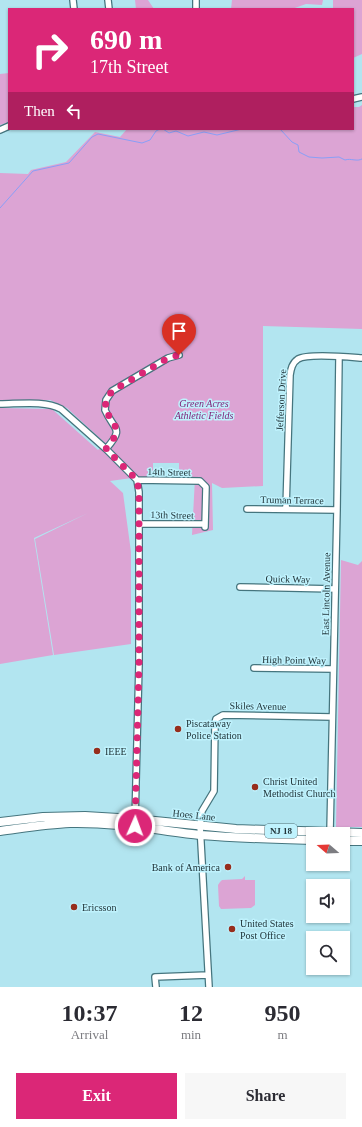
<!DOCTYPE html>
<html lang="en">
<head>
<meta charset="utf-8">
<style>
	:root { --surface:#fff; --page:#f7f7f7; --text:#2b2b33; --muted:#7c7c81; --accent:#db2777 }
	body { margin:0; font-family:"Times New Roman",serif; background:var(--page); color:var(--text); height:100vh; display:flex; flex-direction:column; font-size:15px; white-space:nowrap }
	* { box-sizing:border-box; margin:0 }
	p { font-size:13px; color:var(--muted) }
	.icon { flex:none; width:22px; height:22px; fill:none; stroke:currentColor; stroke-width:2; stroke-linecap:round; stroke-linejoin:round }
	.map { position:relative; height:987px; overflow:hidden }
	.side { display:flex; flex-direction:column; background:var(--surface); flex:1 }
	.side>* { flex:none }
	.banner { position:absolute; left:8px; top:8px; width:346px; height:122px; border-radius:0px; box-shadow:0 1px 3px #0004; background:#db2777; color:#fff; overflow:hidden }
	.needle { width:26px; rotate:289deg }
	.fabs { position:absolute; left:306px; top:827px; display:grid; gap:8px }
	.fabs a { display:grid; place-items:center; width:44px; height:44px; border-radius:0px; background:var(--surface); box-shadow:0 1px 3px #0004; font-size:20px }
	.pin { position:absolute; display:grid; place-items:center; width:34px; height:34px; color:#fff; margin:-41px -17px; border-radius:50% 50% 50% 0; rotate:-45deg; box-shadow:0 0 4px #0007 }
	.pin .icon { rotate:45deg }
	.me { position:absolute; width:44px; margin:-22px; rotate:2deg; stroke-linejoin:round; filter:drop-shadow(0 0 3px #0008) }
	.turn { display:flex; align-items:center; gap:14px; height:84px; padding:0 16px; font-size:18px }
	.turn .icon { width:52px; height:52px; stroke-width:2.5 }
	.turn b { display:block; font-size:28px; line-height:34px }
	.then { display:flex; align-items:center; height:38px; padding:0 16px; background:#0003; gap:8px; font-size:15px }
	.eta { display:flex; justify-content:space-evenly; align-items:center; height:68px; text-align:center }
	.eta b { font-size:24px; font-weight:600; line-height:28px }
	.button { display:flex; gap:8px; margin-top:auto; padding:8px 16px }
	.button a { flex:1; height:46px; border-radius:0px; background:var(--accent); color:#fff; font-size:16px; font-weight:600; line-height:46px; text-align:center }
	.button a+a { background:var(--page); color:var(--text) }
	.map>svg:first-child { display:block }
	.green { fill:#dca4d4 }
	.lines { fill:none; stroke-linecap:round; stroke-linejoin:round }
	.stream { stroke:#899ff7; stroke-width:1 }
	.minor-casing { stroke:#45757e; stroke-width:8 }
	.highway-casing { stroke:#45757e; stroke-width:10 }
	.minor { stroke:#fff; stroke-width:5.5 }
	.highway { stroke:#fff; stroke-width:8 }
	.route { stroke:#db2777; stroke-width:7; stroke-dasharray:0 12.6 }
	.poi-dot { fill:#972d1c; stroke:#bff2fd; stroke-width:1.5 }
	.labels { text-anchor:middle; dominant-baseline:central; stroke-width:3; stroke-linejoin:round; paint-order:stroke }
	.shield { fill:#bff2fd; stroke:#516e75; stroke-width:1 }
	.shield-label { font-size:9px; font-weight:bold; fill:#22363b }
	.street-label { font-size:10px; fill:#22363b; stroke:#bff2fd }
	.park-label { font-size:10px; font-style:italic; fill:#812479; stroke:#bff2fd }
	.poi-label { font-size:10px; fill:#22363b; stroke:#bff2fd; text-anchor:start }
</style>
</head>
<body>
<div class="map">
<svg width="362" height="987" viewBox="0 0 362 987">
	<rect width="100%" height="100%" fill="#b2e5f0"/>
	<path class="green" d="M135,0h13l6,9h-18z
		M232,0h91l-1,5 -16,-1 -14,5h-61z
		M333,0h29v54l-9,4v-49h-20z
		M9,73v49l-9,3v-51z
		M362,105v224l-99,-3v160l-41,2 -10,-5 1,47 -21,5 3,-57h-15l-1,-3v-12h-26v11l-2,3h-12l-29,4 13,12 8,59v92l-77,11 -19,-116 53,-26 -54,25 19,117 -53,9v-256l52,1 46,41 7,-7 -38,-35 -17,-8h-50v-227l28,1 3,-4 35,-8 29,-30 25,5 7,-8h226v-22h6z
		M341,560l17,5 4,-4v266h-26z
		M245,876v4h10v25l-4,3 -30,1 -2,-3 -1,-21 2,-3 2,-2 20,-1z"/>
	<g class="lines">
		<path class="stream" d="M163,129l6,4 7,-2 12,5 16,-4 13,3 25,-6
			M280,129l12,13 6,3 1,7 10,5 13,1 17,-1 6,3c6,-2 12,2 17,-1
			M0,208l33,-37 36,-8 23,-26 6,-3 44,9 8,-3 6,-9 4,-2"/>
		<g class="minor-casing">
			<path id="minor" d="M73,0l1,9
				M108,0l1,9
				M196,9v-9
				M353,99l9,-2
				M0,130l9,-4
				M0,404c18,0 45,-4 61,5l45,40 31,31 2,12v172l-4,157
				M106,449c19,-22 8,-18 -1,-39l1,-10 6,-9 56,-33 11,-3
				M137,480l63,1 6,6 -1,40
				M247,509l90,1
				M286,509l4,-134c1,-6 2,-12 8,-16 10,-6 51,-2 64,-1
				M139,524h66
				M240,587l95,2
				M254,668l79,1
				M330,832l7,-322 2,-153
				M156,987l-1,-10 53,-2
				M209,987l-9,-162 2,-14 12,-20 1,-68 1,-4 7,-4 109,2"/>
		</g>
		<g class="highway-casing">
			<path id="highway" d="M0,822l43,-5 42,-1 50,3 101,10 126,4
				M0,831c23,-3 47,-7 70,-8 44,-1 87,7 130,12 38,3 75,4 113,5
				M343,841h19"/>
		</g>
		<use href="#minor" class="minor"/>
		<use href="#highway" class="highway"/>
	</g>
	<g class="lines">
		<path class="route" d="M135,826l4,-162v-172l-2,-12 -31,-31 8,-11 2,-5 -1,-8 -10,-15 1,-10 6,-9 56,-33 11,-3"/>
	</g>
	<g class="poi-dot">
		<circle cx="178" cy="729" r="4"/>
		<circle cx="97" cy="751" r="4"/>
		<circle cx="255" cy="787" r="4"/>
		<circle cx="228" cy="867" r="4"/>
		<circle cx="74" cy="907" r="4"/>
		<circle cx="232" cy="929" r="4"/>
	</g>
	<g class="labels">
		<rect class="shield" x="265" y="824" width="32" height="14" rx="3"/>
		<g class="shield-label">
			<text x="281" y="831">NJ 18</text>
		</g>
		<g class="street-label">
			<text transform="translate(281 400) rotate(-87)">Jefferson Drive</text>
			<text transform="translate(169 472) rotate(1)">14th Street</text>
			<text transform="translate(292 500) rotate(1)">Truman Terrace</text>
			<text transform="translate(172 515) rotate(1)">13th Street</text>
			<text transform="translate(288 579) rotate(1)">Quick Way</text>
			<text transform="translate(326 594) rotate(-89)">East Lincoln Avenue</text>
			<text transform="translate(294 660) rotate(1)">High Point Way</text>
			<text transform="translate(258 706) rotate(1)">Skiles Avenue</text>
			<text transform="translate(194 815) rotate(6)">Hoes Lane</text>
		</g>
		<g class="park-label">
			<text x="204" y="403">Green Acres<tspan x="204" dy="12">Athletic Fields</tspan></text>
		</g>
		<g class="poi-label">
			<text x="186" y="723">Piscataway<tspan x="186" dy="12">Police Station</tspan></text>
			<text x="105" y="751">IEEE</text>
			<text x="263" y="781">Christ United<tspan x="263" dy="12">Methodist Church</tspan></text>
			<text x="220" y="867" text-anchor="end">Bank of America</text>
			<text x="82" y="907">Ericsson</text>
			<text x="240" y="923">United States<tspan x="240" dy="12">Post Office</tspan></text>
		</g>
	</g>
</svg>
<div class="fabs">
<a><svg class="needle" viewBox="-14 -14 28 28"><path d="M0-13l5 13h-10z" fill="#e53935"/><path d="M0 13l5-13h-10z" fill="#7c7c81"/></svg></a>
<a><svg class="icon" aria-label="sound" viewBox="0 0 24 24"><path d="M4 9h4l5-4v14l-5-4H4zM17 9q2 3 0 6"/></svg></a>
<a><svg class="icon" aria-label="search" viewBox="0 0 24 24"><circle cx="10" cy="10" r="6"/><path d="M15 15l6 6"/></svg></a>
</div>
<div class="pin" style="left:179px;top:355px;background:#d93025"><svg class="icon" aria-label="arrive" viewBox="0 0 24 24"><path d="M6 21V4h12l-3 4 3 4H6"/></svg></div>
<svg class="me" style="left:135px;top:826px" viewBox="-20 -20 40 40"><circle r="17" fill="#db2777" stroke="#fff" stroke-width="3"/><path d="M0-11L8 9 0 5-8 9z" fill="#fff"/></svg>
<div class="banner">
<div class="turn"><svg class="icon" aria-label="right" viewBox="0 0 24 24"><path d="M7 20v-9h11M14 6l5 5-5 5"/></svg><div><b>690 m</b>17th Street</div></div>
<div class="then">Then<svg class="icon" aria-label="left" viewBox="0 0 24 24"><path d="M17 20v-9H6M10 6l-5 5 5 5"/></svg></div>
</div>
</div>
<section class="side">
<div class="eta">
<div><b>10:37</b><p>Arrival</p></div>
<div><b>12</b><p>min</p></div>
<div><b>950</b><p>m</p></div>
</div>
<div class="button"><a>Exit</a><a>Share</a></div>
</section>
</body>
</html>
